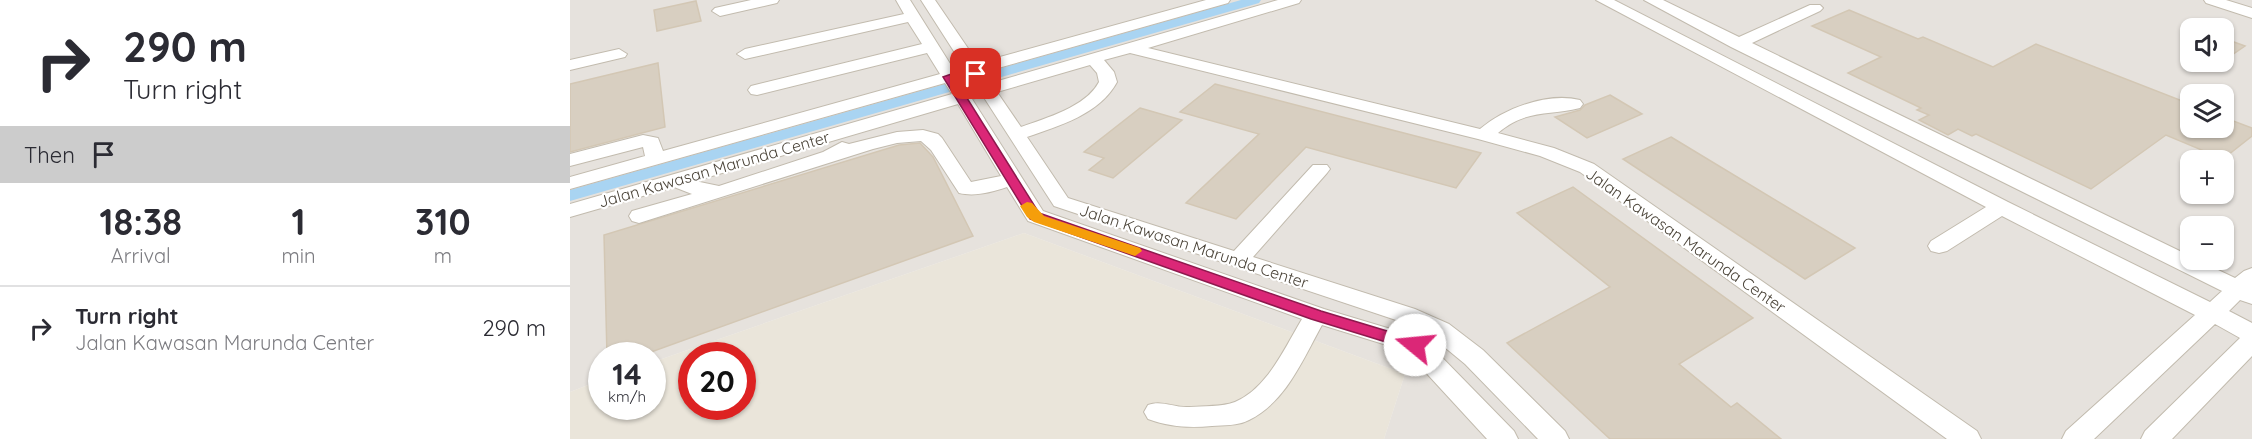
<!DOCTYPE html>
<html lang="en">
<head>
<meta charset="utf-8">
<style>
	:root { --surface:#fff; --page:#f7f7f7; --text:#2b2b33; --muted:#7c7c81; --line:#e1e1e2 }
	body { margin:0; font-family:Quicksand,sans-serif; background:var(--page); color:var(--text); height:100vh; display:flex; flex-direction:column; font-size:22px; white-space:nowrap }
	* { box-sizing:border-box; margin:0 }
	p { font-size:20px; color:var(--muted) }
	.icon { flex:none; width:33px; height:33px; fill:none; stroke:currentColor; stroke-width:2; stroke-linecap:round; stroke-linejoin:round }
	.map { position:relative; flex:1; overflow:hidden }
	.side { display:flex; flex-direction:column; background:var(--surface); width:570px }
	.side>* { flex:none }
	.hud { background:#fff; color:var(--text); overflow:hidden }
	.fabs { position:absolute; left:1610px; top:18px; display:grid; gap:12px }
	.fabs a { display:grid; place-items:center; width:54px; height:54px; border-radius:12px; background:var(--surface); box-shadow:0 2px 4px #0004; font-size:30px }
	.speed { position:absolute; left:18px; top:342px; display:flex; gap:12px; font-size:30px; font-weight:700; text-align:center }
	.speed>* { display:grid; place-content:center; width:78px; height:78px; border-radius:50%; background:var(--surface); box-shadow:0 2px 4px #0004; line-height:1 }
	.speed small { font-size:15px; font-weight:400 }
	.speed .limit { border:9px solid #d22; background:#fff; color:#111 }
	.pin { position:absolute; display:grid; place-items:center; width:51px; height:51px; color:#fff; margin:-26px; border-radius:12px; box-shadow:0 3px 9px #0006 }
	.me { position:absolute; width:66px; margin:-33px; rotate:287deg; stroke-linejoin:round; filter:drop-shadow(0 0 4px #0008) }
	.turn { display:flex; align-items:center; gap:21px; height:126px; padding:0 24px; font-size:27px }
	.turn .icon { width:78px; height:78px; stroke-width:2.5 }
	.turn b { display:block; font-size:42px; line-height:51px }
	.then { display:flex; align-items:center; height:57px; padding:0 24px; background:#0003; gap:12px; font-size:22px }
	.eta { display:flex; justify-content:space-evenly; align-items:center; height:102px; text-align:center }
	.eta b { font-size:36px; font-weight:800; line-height:42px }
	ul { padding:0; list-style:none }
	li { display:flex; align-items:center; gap:18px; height:84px; padding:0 24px; border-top:2px solid var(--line) }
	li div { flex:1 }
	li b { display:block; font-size:22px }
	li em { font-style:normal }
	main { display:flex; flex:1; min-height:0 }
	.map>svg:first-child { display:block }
	.residential { fill:#eae5da; fill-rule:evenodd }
	.industrial { fill:#e6e2dd; fill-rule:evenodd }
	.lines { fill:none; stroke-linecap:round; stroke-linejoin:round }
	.canal { fill:#a9d4f2; fill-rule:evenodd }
	.building { fill:#d8cfc1; stroke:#d3c7b4; stroke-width:1.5 }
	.minor-casing { stroke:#c2bbae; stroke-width:2 }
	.minor { fill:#fff; fill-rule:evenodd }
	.route { fill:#db2777; stroke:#8e194d; stroke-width:1.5 }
	.slow { fill:#f59e0b }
	.labels { text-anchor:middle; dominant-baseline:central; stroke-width:4.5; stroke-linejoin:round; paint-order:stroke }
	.street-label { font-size:16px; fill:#4b4439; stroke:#fff }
</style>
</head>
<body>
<main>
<section class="side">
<div class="hud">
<div class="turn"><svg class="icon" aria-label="right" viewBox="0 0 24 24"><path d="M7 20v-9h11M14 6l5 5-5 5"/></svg><div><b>290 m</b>Turn right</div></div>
<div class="then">Then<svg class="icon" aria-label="arrive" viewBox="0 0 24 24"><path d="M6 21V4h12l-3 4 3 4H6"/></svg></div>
</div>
<div class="eta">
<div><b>18:38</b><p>Arrival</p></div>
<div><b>1</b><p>min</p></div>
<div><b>310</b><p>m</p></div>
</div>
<ul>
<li><svg class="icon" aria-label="right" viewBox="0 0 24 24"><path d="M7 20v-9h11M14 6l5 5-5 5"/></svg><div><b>Turn right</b><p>Jalan Kawasan Marunda Center</p></div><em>290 m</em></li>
</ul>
</section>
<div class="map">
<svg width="1682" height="439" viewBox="0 0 1682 439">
	<rect width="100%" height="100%" fill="#f6f3ec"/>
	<path class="residential" d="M454,233l381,141 -21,65h-814v-47l31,-12 1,26h50l1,-44zM122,356h50v50h-50z"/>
	<path class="industrial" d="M0,0h1682v439h-868l21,-65 -381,-141 -371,129 -1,-6h-50l-1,24 -31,12zM1620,28h33v34h-33zM1620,94h33v34h-33zM1620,160h33v34h-33zM1620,226h33v34h-33z"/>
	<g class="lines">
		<path class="canal" d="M671,0h20l-2,3 -689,198v-11z"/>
	</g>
	<path class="building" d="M126,1l5,20 -44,10 -3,-21z
		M1279,10l69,29 5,-2 70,30 43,-23 154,60v24h33v-11l29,11v8l-29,23 -57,-24 -75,54 -115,-55 -4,2 -14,-7 -10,6 -29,-15 10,-5 -12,-5 4,-2 -73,-35 33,-16 -69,-31z
		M1653,38l22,8 -22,15z
		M88,63l7,64 -95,25v-68z
		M645,84l266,69 -25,35 -150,-41 -70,72 -50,-16 73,-69 -79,-22z
		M1040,95l32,19 -55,24 -32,-21 25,-7 5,-5z
		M570,108l42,12 -69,58 -24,-8 15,-12 -20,-6z
		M1101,137l184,111 -50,31 -182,-120z
		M350,143l13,14 40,79 -333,120h-33l-3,-121 295,-90z
		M1003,187l180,131 -74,46 52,43 6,-4 44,36h-171l-103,-96 103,-56 -93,-74z"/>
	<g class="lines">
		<g class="minor-casing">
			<path id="minor" d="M181,0h28l-2,3 -57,13 -8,-5 3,-3z
				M326,0h14l44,70 10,-3 -43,-67h14l43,63 228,-63h24l-2,3 -244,69 7,11 287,-83h23l-2,3 -151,45 332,81c25,-21 68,-37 100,-29l3,4 -3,4c-32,8 -54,1 -82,25l56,15 40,16 383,267 4,8h-34l-367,-267 -40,-16 -62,-17 -348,-86 -26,7 10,12 3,10c-17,32 -58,44 -90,55l41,61 166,53 79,-86h14l3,4 -3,4 -74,84 162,52 34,15 34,26 82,81 4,8h-31l-73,-75 -34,-28 -32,-15 -345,-115 -71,-110 -11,3 71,112 281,98 100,30 90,92 4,8h-31l-81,-88 -84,-26c-19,34 -36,77 -73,95 -11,6 -25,5 -37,6 -23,2 -42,1 -64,-7l-4,-7 4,-7c14,-5 26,3 41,2 13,-1 34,0 46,-5 33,-14 50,-55 67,-83l-274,-98 -21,-34c-15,5 -32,10 -48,6l-28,-43 -10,-9 -24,2 -24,6 -234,74 -7,-2 -3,-5 3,-5 60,-17 -18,-7 -104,30v-13l382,-110 -7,-11 -375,106v-12l75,-21 -2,-9 -73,19v-12l73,-19 15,3 5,13 277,-77 -13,-21 -170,42 -6,-1 -3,-4 3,-4 171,-42 -14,-22 -163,37 -8,-5 8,-5 159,-35zM520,65l7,8 2,9c-13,25 -53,36 -78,45l-24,-35zM400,76l7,11 -10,3 -7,-11zM388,104l43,72 -30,6 -29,-44 -4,-4 -15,-4 -26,2 -48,12 -7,-2 -19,10 -104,34 -24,-5z
				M1026,0h18l394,202 202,100 12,-11 -491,-244 -87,-47h19l76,37 71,-32h10l3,3 -3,3 -68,32 438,213v4h7l38,18 9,-7 8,-3v36l-12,-4 -11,11 23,12v33l-80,83h-31l4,-8 95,-93 -25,-14 -121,115h-32l4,-8 129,-116 -193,-99 -55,35 -8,2 -8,-2 -3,-5 3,-5 55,-34z
				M1634,0h22l26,8v10l-46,-15z
				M49,49l8,5 -2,3 -55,13v-10z"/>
		</g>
		<use href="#minor" class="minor"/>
	</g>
	<path class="route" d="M404,66l6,4v6l-9,-2 -16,5 84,134 282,98 99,30 3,4 -3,5 -5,1 -104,-32 -281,-100 -87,-142z"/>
	<path class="slow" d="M457,202l5,1 12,13 96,32 2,3 -7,5 -101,-34 -7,-5 -7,-11z"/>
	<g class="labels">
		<g class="street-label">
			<text transform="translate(144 169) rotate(-16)">Jalan Kawasan Marunda Center</text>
			<text transform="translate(1116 240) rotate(35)">Jalan Kawasan Marunda Center</text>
			<text transform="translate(624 246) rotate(18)">Jalan Kawasan Marunda Center</text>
		</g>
	</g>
</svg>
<div class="fabs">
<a><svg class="icon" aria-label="sound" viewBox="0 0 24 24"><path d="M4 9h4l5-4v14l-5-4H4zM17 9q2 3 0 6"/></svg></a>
<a><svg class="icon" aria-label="layers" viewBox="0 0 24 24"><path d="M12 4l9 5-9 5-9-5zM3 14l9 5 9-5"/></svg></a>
<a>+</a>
<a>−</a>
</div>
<div class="speed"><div>14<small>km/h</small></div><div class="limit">20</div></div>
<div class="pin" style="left:406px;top:74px;background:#d93025"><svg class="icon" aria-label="arrive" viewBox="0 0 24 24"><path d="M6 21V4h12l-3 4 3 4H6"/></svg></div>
<svg class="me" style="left:845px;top:345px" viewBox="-20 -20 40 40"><circle r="19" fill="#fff"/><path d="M0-13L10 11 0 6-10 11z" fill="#db2777"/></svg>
</div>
</main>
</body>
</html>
